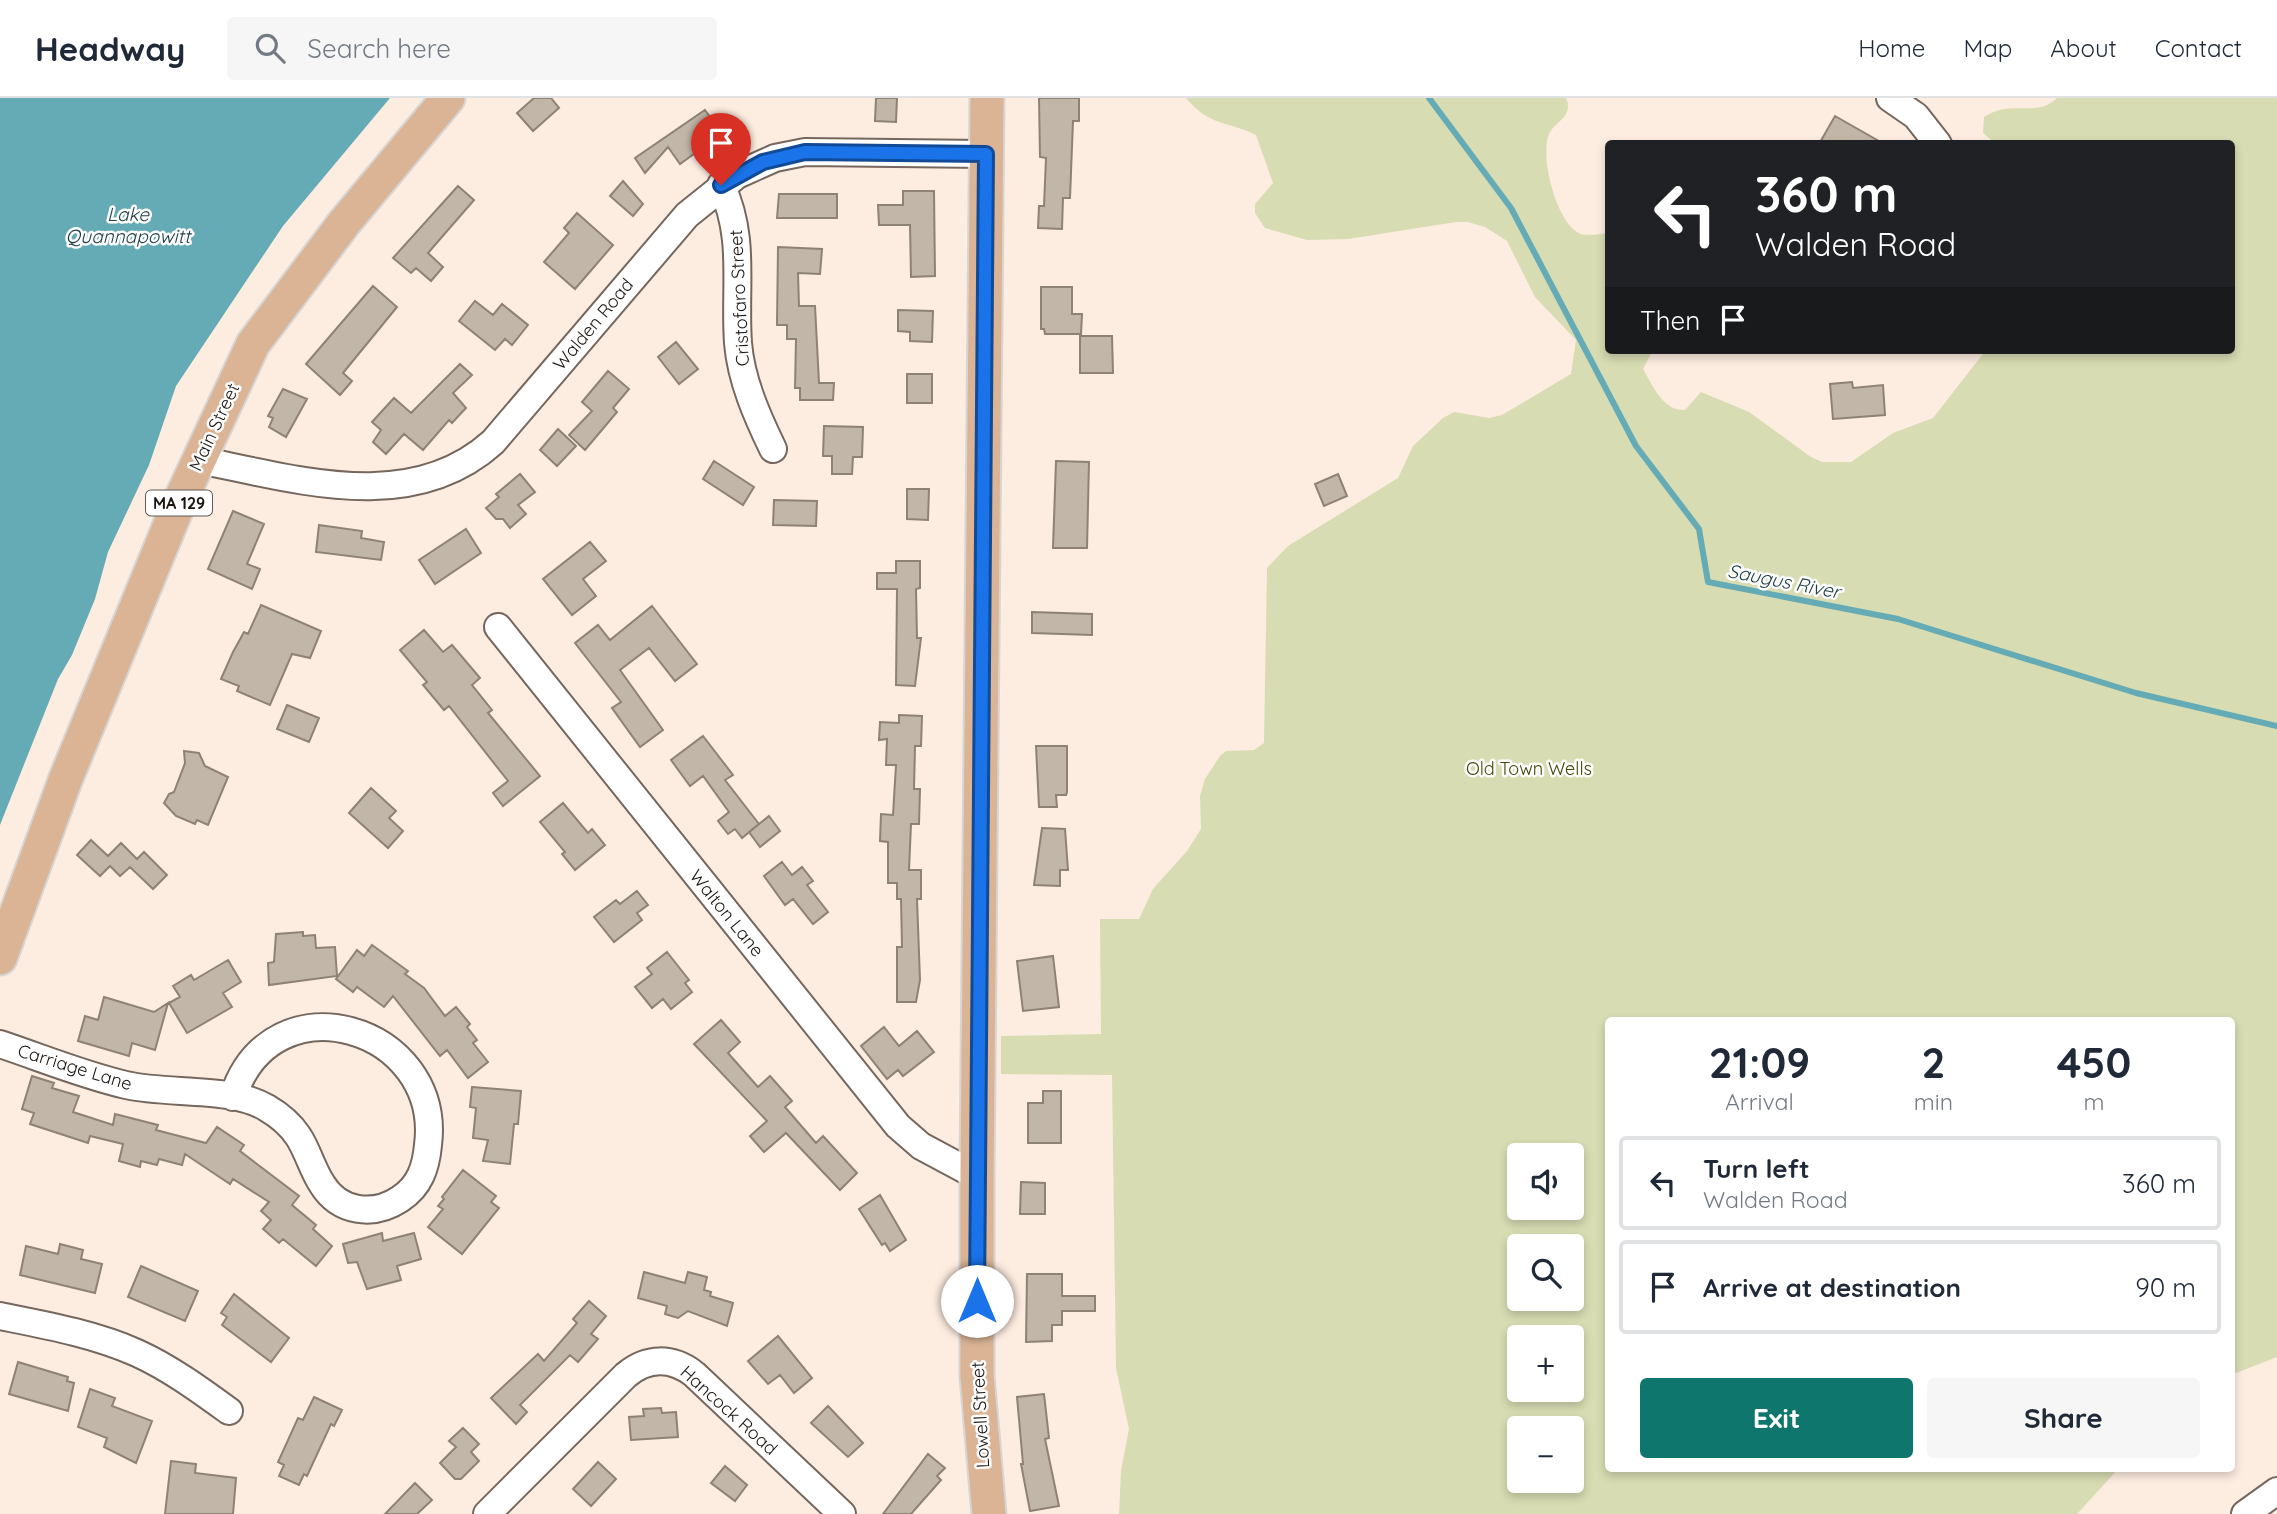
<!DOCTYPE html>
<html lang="en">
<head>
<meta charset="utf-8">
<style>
	:root { --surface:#fff; --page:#f6f6f7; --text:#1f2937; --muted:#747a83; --line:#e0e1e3; --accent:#0f766e }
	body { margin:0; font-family:Quicksand,sans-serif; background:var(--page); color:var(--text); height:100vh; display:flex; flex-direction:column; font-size:26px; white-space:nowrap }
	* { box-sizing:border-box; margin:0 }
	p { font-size:23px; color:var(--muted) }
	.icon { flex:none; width:38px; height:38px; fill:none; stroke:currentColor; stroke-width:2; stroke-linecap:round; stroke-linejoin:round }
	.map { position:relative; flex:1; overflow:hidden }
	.sheet { position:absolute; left:1605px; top:919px; width:630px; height:455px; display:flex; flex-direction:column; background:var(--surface); border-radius:7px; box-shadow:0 4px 10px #0003 }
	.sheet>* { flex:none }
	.hud { position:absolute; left:1605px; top:42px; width:630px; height:214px; border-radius:7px; box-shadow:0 4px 10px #0003; background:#202124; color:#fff; overflow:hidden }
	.tools { position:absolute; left:1507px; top:1045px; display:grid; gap:14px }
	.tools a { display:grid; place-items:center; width:77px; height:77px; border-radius:7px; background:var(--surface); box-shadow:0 4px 10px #0003; font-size:35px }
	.pin { position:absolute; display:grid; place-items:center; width:60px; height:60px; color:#fff; margin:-72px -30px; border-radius:50% 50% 50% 0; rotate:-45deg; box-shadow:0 0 7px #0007 }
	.pin .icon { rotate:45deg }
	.me { position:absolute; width:77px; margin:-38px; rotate:0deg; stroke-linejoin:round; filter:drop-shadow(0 0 5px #0008) }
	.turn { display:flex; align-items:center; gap:24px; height:147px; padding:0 35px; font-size:32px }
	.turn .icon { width:91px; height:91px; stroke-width:2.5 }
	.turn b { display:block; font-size:49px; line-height:60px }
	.then { display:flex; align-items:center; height:66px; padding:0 35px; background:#0003; gap:14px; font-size:26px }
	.eta { display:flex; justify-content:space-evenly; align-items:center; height:119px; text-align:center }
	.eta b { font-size:42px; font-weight:700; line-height:49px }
	.button { display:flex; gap:14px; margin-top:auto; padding:14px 35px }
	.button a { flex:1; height:80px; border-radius:7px; background:var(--accent); color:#fff; font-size:28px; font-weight:700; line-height:80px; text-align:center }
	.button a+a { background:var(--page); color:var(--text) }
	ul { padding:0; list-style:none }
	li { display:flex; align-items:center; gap:21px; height:94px; margin:0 14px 10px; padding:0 21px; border:4px solid var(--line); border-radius:7px }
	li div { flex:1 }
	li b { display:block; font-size:26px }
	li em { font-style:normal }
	header { display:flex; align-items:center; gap:42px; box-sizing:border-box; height:98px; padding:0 35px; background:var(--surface); border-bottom:2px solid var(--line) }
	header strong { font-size:33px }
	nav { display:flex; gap:38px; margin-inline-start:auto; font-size:24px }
	.search { width:490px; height:63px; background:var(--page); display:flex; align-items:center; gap:18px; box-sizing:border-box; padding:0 24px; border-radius:7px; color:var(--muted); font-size:26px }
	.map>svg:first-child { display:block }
	.green { fill:#d7dcb2; fill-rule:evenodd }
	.water { fill:#65abb5 }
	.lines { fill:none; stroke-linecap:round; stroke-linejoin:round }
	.stream { stroke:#65abb5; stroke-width:6 }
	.building { fill:#c2b6a8; stroke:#8d8274; stroke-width:2 }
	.minor-casing { stroke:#75675d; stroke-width:30 }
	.major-casing { stroke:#d6d5d4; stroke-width:37 }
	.minor { stroke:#fff; stroke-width:26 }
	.major { stroke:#dab495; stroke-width:33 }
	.route-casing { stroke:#114b97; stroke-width:18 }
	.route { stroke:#1a73e8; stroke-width:12 }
	.labels { text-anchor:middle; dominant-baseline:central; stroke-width:5; stroke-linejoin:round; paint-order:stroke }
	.shield { fill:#fdfdfd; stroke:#5e5b57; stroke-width:2 }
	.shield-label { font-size:16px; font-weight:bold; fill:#1a1510 }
	.street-label { font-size:18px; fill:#1a1510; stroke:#fdfdfd }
	.park-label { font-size:18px; fill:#444706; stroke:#fdfdfd }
	.water-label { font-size:19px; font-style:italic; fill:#1c3e43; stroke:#fdfdfd }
</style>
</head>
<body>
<header>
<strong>Headway</strong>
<div class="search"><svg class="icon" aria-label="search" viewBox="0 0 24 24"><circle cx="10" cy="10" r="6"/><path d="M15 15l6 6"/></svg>Search here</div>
<nav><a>Home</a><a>Map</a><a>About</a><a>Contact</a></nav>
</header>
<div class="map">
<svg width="2277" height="1416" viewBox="0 0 2277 1416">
	<rect width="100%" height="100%" fill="#fdece0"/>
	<path class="green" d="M1186,0h380c8,19 -11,23 -17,36 -10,22 8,92 32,100 7,2 20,0 27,-1v117h45l-10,19c10,17 20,42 42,41l16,-18 48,20 62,45 11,5h29l42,-29 40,-15 53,-68h245v-206l-236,-1 -12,-10 1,-16c28,-19 52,2 73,-19h220v1259l-46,18v-355h-623v448h511l-42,46h-958l2,-43 8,-42 -13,-61 -4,-293 -111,-1v-38l100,-2 -1,-115h39l14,-30 34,-38 14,-22 -1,-33 5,-17 15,-23 6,-5 28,-1 10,-7 3,-175 21,-22 110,-68 15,-32 30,-28 11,-6 35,6 13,-3 69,-41 5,-34 -41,-43 -28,-56 -22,-14 -17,-5h-12l-108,17 -41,1 -42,-12 -10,-15v-9l18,-21 -17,-48c-29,-14 -47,-9 -70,-37zM1572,1057v53h-53v-53zM1572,1148v52h-53v-52zM1572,1239v53h-53v-53zM1572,1330v52h-53v-52z"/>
	<path class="water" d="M0,0h390l-107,128 -107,160 -27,79 -41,87 -13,47 -23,56 -14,24 -58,146z"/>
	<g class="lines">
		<path class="stream" d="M1429,0l82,110 125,238 63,83 9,53 190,37 238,74 141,33"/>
	</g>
	<path class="building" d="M534,0h17l8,10 -26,23 -16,-18z
		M876,0h21l-1,24 -21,-1z
		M1039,0h40v23h-6l-3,77h-7l-1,31 -24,-1 1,-22h5l2,-48 -6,-1z
		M705,12l13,18 -20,14 4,6 -22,16 -12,-17 -23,26 -10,-15z
		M1835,18l49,28h-65z
		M623,83l20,23 -10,12 -23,-20z
		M458,88l16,14 -46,53 15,14 -12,14 -15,-13 -5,5 -18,-15z
		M903,93h31l1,85 -24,1 -1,-52h-31l-1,-20h25z
		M779,96h58v24h-60z
		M577,115l36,32 -38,44 -31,-27 25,-29 -5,-5z
		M778,149l44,2 -2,25 -22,-1 1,33h16l4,77h15l-1,17h-33v-12h-5l1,-49h-9v-14h-10z
		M373,188l24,21 -54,66 9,8 -12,14 -34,-31z
		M1041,189h31v27h10l-1,20h-36l-1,-5h-3z
		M475,203l18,14 9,-11 26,21 -16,20 -7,-6 -10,11 -36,-29z
		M898,212l35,1 -1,31 -22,-1v-9l-12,-1z
		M1080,238h32l1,37h-33z
		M676,244l22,27 -19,15 -21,-27z
		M460,266l12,11 -19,18 13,15 -14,15 -3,-3 -26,30 -19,-16 -18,20 -13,-12 8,-12 -9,-8 22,-24 17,15z
		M608,273l21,18 -16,19 4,4 -32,38 -16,-15 23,-24 -10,-9z
		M907,276h25v29h-25z
		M1852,284l1,6 30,-3 2,30 -52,4 -3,-35z
		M283,291l24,10 -21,38 -17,-10 4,-9 -5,-2z
		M824,328l39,1 -1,30h-9l-1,17h-20v-18h-9z
		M558,331l18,17 -19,20 -17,-16z
		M714,363l40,26 -11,18 -40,-26z
		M1056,363l33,1 -2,86h-34z
		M520,376l15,18 -17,13 8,9 -16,14 -7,-9h-7l-10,-11 13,-11 -3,-3z
		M1338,376l9,22 -23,10 -9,-22z
		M907,391h22l-1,31 -21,-1z
		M774,402l43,1 -1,25 -43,-1z
		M233,413l31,13 -17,40 13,5 -8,20 -44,-20z
		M319,427l43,6 -1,7 23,4 -3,18 -65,-8z
		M466,431l15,24 -46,31 -16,-24z
		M590,444l16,19 -23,18 13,17 -24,19 -29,-36z
		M896,463h24v27l-4,1 1,49h4l-6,48 -19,-1 1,-96h-20v-16h19z
		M261,507l60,26 -11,27 -18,-4 -22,51 -33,-14 2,-5 -18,-7 12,-27 11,-20 4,2z
		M652,508l45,58 -22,17 -26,-33 -29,22 43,60 -23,17 -28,-39 9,-6 -46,-59 23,-18 12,15z
		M1032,514l60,2v21l-60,-2z
		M424,532l19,22 9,-7 28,33 -8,7 20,25 -4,3 52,63 -37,30 -10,-13 15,-12 -59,-75 -5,4 -21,-25 4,-3 -27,-32z
		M287,607l32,13 -10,24 -32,-13z
		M899,617l23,1 -1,30h-6l-1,43h6l-1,35h-8l-2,46h12v29h-4l3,81 -4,22h-19v-55h5l-1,-48h-4v-16h-9v-41l-8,-1 1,-27 12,1 3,-50h-10l1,-26 -8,1 1,-18 19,1z
		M703,638l30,39 -8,5 34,44 -17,14 -7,-9 -7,5 -10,-13 11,-9 -26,-36 -13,10 -19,-26z
		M1036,648h31v46l-1,3h-10l1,12h-18z
		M184,653l15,2 6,13 23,11 -20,48 -11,-5 -2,4 -19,-8 -12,-13 5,-9 5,-2 11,-29z
		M371,690l25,23 -7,7 14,13 -15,17 -39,-35z
		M563,705l25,30 4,-4 13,16 -30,25 -13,-16 3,-2 -25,-30z
		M769,718l11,15 -20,16 -11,-15z
		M1042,730l23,1 3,41h-8v16l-26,-1z
		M91,742l17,16 13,-13 16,16 7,-7 23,23 -14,14 -23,-22 -10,9 -10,-10 -10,10 -23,-21z
		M782,764l10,13 10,-8 11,14 -6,4 21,27 -15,12 -20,-25 -8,6 -21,-29z
		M637,793l11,14 -11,8 5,7 -28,22 -20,-25 22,-17 4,4z
		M303,834v4l12,-1 1,13 19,-1 2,29 -68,9 -1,-22 6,-1 2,-28z
		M372,847l36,26 -3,3 19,14 21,28 11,-9 14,17 -3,3 10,13 -4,3 15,19 -20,16 -21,-28 -7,6 -47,-60 -9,11 -27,-20 -4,5 -17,-13 21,-29 7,6z
		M667,854l22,28 -4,3 7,9 -21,17 -8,-10 -11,9 -17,-21 17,-13 -5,-6z
		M1053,858l6,51 -36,4 -6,-50z
		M228,862l13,22 -18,11 9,14 -45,26 -18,-30 11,-6 -7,-11 18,-11 3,5z
		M104,899l50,15 14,-9 -13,47 -23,-7 -3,13 -51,-15 7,-25 13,4z
		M721,922l19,22 -12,11 30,34 12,-11 22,25 -7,6 31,36 7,-7 34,37 -17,17 -54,-57 -22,19 -14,-16 17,-15 -73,-77z
		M884,929l15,19 18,-15 17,21 -31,24 -5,-6 -11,9 -26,-33z
		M32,978l22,7 -2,5 27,8 -6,16 40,13 2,-11 43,11 -2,5 50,13 11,-16 27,18 -4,6 59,45 -7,9 24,20 -3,4 19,17 -16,20 -33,-27 -4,4 -16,-14 8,-9 -10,-9 8,-9 -36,-23 -3,5 -45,-30 -3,11 -23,-6 -2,6 -16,-4 -1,6 -21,-6 4,-17 -33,-8 -2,7 -58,-19 4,-11 -12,-4z
		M472,989l49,4 -3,33h-4l-4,40 -27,-3 5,-21 -15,-2 3,-30 -6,-1z
		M1043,993h18v52h-33v-40h15z
		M463,1072l33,26 -5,6 8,6 -37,46 -34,-27 15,-18 -5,-3 6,-7 -2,-2z
		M1021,1084l24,1v31h-25z
		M880,1097l26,45 -16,11 -5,-8 -3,2 -23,-36z
		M382,1135l1,8 31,-8 7,26 -24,7 4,14 -34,9 -10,-27 -9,1 -5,-19z
		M60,1146l23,6 -2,9 21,5 -7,29 -75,-18 6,-29 32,8z
		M141,1168l57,25 -13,30 -57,-24z
		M644,1174l41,11 3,-11 19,5 -3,13 7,2 -1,4 23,7 -6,23 -39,-15 -10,7 -13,-4 2,-8 -29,-8z
		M1027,1176h35v22h33v15h-33v14h-10v16l-26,1z
		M234,1196l55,44 -18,24 -49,-37 5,-8 -6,-4z
		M589,1203l17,15 -15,18 7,5 -20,23 -8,-7 -50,50 7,7 -11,12 -25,-26 47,-44 6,7 33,-38 -4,-4z
		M778,1238l34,42 -18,15 -14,-18 -12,9 -20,-23z
		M18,1264l50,15 -1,4 7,2 -6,28 -59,-17z
		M90,1291l25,9 -3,8 40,15 -16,42 -32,-16 3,-9 -29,-11z
		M1044,1296l5,44 -4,1 14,67 -29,5 -9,-47h2l-6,-67z
		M314,1299l28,13 -8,16 -3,-2 -24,52 -3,-2 -5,11 -20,-9 5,-11 -6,-3 20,-44 5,2z
		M828,1308l35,37 -15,14 -37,-34z
		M661,1310l1,5 14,-1 2,25 -47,3 -2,-23 15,-1 -1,-7z
		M463,1330l16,16 -8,8 8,9 -18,18h-6l-15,-16 16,-16 -7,-6z
		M928,1356l17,14 -8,8 4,4 -30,34h-28z
		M171,1363l25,3 -1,9 41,5 -3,36h-68z
		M598,1364l18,17 -25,27 -18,-17z
		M725,1368l22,19 -12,16 -24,-18z
		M415,1385l17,17 -15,14h-32z"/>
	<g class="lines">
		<g class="minor-casing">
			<path id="minor" d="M1890,0l26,18 22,28
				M721,87c25,52 13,102 17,158 3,37 19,73 35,106
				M199,362c97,19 212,56 294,-18l194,-227 50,-40 38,-17 30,-6 181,2
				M498,529l400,499 23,20 56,30
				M0,946c42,14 83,31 126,41 43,10 104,1 141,23 12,7 23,16 31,28 10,15 14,33 24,48 17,28 51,33 78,15 20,-13 26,-32 28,-54 15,-118 -156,-170 -195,-48
				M0,1218c45,9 95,18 137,37 33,15 63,37 92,58
				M487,1416l139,-139c21,-18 46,-18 68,-1l148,140
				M2245,1416l32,-23"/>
		</g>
		<g class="major-casing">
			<path id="major" d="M987,0l-10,1078v200l12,138
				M0,860l66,-180 113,-275 74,-159 91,-121 104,-125"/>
		</g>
		<use href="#minor" class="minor"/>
		<use href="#major" class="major"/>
	</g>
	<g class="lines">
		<g class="route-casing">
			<path id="route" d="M721,87l42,-23 42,-10 181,2 -9,1147"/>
		</g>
		<use href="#route" class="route"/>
	</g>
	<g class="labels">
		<rect class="shield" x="146" y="392.5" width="66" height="25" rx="5"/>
		<g class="shield-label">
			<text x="179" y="405">MA 129</text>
		</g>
		<g class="street-label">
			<text transform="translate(739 200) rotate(-93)">Cristofaro Street</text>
			<text transform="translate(593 226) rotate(-50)">Walden Road</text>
			<text transform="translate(214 329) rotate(-65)">Main Street</text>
			<text transform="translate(727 815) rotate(51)">Walton Lane</text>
			<text transform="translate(75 969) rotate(17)">Carriage Lane</text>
			<text transform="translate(729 1312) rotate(42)">Hancock Road</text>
			<text transform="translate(980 1317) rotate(-93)">Lowell Street</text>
		</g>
		<g class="park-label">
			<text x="1529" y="670">Old Town Wells</text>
		</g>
		<g class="water-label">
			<text x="128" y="116">Lake<tspan x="128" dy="22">Quannapowitt</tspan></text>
			<text transform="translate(1784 483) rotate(11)">Saugus River</text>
		</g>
	</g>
</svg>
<div class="tools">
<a><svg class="icon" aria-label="sound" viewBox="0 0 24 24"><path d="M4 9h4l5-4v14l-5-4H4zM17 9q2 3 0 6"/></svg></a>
<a><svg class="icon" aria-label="search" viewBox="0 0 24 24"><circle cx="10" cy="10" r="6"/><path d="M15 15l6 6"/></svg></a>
<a>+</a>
<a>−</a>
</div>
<div class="pin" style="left:721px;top:87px;background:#d93025"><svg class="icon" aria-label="arrive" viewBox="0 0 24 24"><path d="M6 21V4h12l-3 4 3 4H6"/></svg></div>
<svg class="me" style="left:977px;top:1203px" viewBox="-20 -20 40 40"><circle r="19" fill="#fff"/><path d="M0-13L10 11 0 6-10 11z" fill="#1a73e8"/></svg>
<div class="hud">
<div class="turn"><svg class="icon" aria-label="left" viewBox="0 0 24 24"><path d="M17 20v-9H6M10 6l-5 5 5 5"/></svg><div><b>360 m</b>Walden Road</div></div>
<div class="then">Then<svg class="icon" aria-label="arrive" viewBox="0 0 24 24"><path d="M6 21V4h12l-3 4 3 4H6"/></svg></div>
</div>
<section class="sheet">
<div class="eta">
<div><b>21:09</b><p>Arrival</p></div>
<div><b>2</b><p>min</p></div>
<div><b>450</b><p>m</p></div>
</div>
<ul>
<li><svg class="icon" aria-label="left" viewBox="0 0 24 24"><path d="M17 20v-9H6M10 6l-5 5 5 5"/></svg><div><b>Turn left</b><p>Walden Road</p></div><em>360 m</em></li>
<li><svg class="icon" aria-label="arrive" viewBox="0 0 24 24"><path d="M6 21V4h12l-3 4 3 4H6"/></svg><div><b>Arrive at destination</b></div><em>90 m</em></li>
</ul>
<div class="button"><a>Exit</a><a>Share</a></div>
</section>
</div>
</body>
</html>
